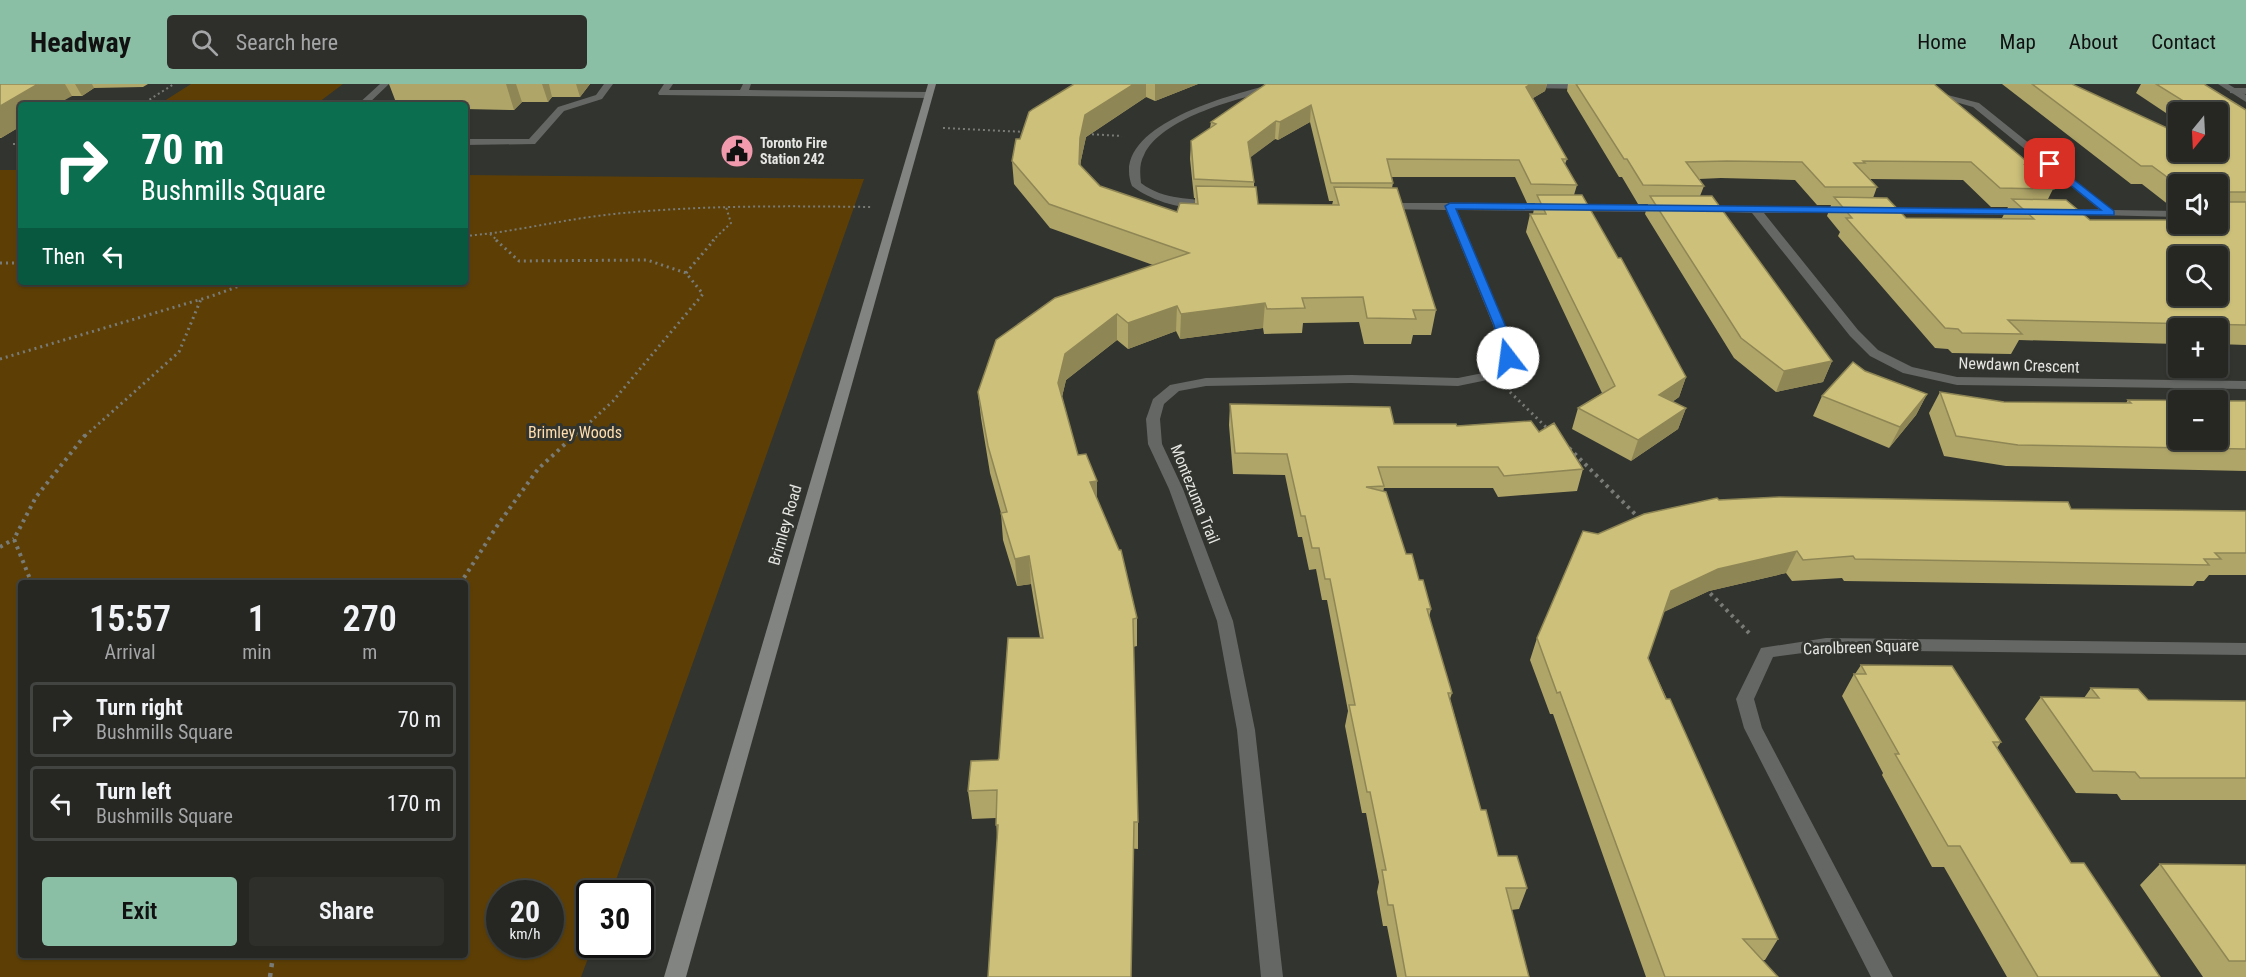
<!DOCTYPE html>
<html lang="en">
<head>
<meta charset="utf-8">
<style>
	:root { --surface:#262723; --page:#2e2f2b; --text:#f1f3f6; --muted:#a4a5a6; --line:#424441; --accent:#8abfa5 }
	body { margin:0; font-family:"Roboto Condensed",sans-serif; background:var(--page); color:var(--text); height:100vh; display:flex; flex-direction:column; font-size:22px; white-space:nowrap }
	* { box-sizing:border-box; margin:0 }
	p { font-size:20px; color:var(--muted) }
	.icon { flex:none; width:33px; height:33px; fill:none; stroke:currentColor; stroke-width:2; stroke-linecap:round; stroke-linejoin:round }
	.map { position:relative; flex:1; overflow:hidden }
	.side { position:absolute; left:18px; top:496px; width:450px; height:378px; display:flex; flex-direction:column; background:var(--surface); border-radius:6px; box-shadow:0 2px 4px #0004,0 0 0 2px var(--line) }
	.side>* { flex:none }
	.banner { position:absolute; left:18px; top:18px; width:450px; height:183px; border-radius:6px; box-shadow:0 2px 4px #0004,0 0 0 2px var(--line); background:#0b6e4f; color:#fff; overflow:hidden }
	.needle { width:39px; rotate:198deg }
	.controls { position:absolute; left:2168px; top:18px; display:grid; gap:12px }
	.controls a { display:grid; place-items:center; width:60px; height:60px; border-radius:6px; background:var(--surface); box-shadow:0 2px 4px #0004,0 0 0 2px var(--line); font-size:30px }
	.speed { position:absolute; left:486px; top:796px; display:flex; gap:12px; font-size:30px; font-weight:700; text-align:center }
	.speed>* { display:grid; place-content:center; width:78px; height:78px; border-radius:50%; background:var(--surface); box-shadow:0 2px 4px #0004,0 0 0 2px var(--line); line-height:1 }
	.speed small { font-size:15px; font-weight:400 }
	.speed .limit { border:3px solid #111; border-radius:9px; background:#fff; color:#111 }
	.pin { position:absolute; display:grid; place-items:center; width:51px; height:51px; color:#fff; margin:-26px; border-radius:12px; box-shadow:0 3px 9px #0006 }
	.me { position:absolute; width:66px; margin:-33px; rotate:345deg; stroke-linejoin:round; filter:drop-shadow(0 0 4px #0008) }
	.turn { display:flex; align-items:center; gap:21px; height:126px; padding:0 24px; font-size:27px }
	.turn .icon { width:78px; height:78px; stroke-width:2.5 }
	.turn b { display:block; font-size:42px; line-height:51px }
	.then { display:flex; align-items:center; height:57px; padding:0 24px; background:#0003; gap:12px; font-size:22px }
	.eta { display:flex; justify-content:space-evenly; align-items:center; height:102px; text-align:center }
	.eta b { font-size:36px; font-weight:600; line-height:42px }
	.button { display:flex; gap:12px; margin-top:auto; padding:12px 24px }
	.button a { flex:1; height:69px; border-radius:6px; background:var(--accent); color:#111; font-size:24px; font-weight:600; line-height:69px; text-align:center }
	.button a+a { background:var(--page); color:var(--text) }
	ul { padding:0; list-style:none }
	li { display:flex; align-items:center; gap:18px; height:75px; margin:0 12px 9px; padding:0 12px; border:3px solid var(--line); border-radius:6px }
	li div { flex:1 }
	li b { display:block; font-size:22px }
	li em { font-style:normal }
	header { display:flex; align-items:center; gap:36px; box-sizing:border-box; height:84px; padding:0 30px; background:var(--accent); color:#111 }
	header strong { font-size:28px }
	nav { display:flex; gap:33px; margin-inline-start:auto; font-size:21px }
	.search { width:420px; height:54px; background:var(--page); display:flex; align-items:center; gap:15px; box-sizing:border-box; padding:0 21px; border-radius:6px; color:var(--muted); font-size:22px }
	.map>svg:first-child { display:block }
	.green { fill:#5d3f06; fill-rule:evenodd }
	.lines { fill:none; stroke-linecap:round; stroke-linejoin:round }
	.path-far3 { stroke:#797b77; stroke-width:2; stroke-dasharray:2 3; stroke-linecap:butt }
	.path-far2 { stroke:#797b77; stroke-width:3; stroke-dasharray:2 4; stroke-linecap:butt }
	.path-far1 { stroke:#797b77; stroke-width:4; stroke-dasharray:3 4.5; stroke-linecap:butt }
	.path { stroke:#797b77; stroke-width:4.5; stroke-dasharray:4 6; stroke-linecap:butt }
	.service { fill:#656765; fill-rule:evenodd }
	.minor { fill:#656765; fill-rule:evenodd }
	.tertiary { fill:#656765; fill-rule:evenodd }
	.secondary { fill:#818481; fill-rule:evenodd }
	.wall { fill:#afa569; fill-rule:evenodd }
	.shaded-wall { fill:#8f8655 }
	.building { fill:#ccc07a; stroke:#8f8655; stroke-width:1.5; fill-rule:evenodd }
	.route { fill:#1a73e8; stroke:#114b97; stroke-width:1.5 }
	.labels { text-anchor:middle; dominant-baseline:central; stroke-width:6; stroke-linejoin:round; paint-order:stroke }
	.far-poi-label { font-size:14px; font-weight:bold; fill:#e5e6e3; stroke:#32342f; text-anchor:start }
	.street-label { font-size:16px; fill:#e5e6e3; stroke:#32342f }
	.park-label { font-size:16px; fill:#ffddad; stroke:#32342f }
</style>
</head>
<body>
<header>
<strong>Headway</strong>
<div class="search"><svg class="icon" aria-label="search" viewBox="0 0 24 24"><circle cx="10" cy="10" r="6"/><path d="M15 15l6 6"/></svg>Search here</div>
<nav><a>Home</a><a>Map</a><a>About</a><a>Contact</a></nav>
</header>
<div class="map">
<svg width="2246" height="893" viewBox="0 0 2246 893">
	<rect width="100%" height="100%" fill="#32342f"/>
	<path class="green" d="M191,0h152l-28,21h-157z
		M0,86h21v112h444v-107l399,4 -253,715h-21v51h3l-12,32h-581zM21,500h444v372h-444zM500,810h50v51h-50z"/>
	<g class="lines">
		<path class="path-far3" d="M141,21l33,-21
			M943,44l83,4
			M1087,50l35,2
			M13,60h8
			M490,150l8,7
			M465,152c50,-4 99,-17 149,-22 86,-9 173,-8 259,-7
			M712,157l19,-18 -5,-16"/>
		<path class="path-far2" d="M496,156l23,21 128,-1 39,13 17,21 -90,107 -38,35
			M0,179h21
			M686,189l28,-33
			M0,275l212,-63 38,-14
			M1510,308l40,39
			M85,352l94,-84 22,-53"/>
		<path class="path-far1" d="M1569,364l71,71
			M0,463l14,-8
			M32,500l-18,-45 22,-42 50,-63
			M460,500l37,-58 41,-57 38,-35
			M1705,504l47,48"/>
		<path class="path" d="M270,893l3,-21"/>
		<path class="service" d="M380,0h9l-22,21h-10z
			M604,0h9l-11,15 -38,12 -29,33 -70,1v-6h64l29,-32 38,-12z
			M664,0h9l-4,6h71l3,-6h8l-2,6 179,2 5,3 -5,3 -269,-3 -1,-2z"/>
		<path class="minor" d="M1273,0l3,1v4c-38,10 -114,28 -132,66 -5,9 -4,19 -3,28 24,18 49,14 77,20v4c-28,5 -64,-4 -86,-21 -24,-61 102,-92 141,-102z
			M1522,0h70l1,2 -4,3 -63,-1z
			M2233,4h13v6l-16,-1v-4z
			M1924,5l55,14 133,107 66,1v6l-122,-3v-4l4,-1h39l-126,-102 -49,-14z
			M1450,119l217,3 5,3 -5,3 -210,-2 48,115 9,33 -4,12 -13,8 -39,8 -107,-3 -145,3 -27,5 -15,13 -4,15 2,25 21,45 50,132 22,109 28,247h-22l-24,-247 -20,-109 -48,-132 -21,-45 -2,-25 7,-20 17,-14 36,-7 145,-3 107,3 30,-6 11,-7 3,-7 -9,-33 -47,-115 -64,-1 -5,-3 5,-3z
			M1700,122l151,2v4l-4,1h-83l94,117 20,20 34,17 45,10 289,4v8l-289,-4 -54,-12 -33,-17 -20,-20 -98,-123 -56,-2 -1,-2z
			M1880,124l144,1 5,3 -5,3 -148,-2 -1,-2z
			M1826,554l420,5v12l-420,-5 -53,7 -19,42 8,29 131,249h-22l-127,-249 -8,-29 25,-51z"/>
		<path class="tertiary" d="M2218,0h10l18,11v7z"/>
		<path class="secondary" d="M928,0h8l-250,893h-22z"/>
	</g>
	<path class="wall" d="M0,0h148l-5,3 -49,1 -12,8h-10l-51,9v21l-20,12h-1z
		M389,0h201l-10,13h-28l-4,5h-26l-8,8 -49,-1v-4h-68z
		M1074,0h124l-43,17 -9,-4 -60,40 -5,23 -1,6 20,20 77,26 18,-8v-6h-1l-4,-39 1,-18 19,-13 1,-6 55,-38h281l-2,7 -12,7 34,61 -2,5 12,21 -3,10 44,63 68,119 -7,20 -7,5 14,6 -8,21 -47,32 -59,-32 6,-21 24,-15 -76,-161 4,-18h3l2,-11h-8l-12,-26h-124l2,6 -1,5 44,122 -5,25h-18l-2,9h-47l-5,-22 -56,1 -1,10 -38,1 -1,-6 -83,11 -4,-8 -48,18 -11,-9 -51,40 -4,17 16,58 19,43 40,120v28l-4,1 5,175v27l-141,-12 -1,-19 -24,1 -4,-28 30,-31 42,-122 -9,-54 -14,2 -14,-46 -2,-27 -11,-40 -9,-55 -3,-26 175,-127 -103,-37 -36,-44 -2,-23 8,-22zM1310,38l19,79h4l-1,4 -74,-1 -4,-17v-5l-4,-25 25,-18 3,1z
		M1568,0h366l97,81 -2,4 24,20 -5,10 42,21 127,4v-40h-39v25h-4l-32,-25h-11l-129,-100h70l145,68v-40h-39v9l-42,-28 5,-9h63l42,26v235l-29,-1v-16h-39v16l-159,-4 -8,14 -59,-1 -4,-4 -13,-1 -97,-112 2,-4 -13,-16 4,-11h-14l-22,-25 -74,-2 -22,1 5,7 -4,10 132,165 -9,21 -47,10 -42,-34 -89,-144 3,-10h-10l-16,-27h-3l-52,-86zM1870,95l93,1 28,27h17l-6,11 2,1 -98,-1 -33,-20 4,-11z
		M1865,287l62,23 -11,21 -27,33 -76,-32 9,-20z
		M1940,308l64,10 122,1 2,-3 118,1v70l-240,-5 -62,-10 -15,-43z
		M1230,320l164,20 63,2 82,6 44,37 -6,22 -79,6 -5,-9h-109l-1,4 23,62 13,26 12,29 -2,8 23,76 -2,6 31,111 17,46 29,32 -8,21 -8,1 18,67h-132l-10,-51h-4l-6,-34 2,-10 -13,-69h-4l-17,-87 3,-15 -21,-111h-5l-6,-31 -7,1 -7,-33h-4l-13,-62 -52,-1 -4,-49z
		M1719,416l352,9 175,2v64h-37l-5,6h-7l-4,5 -349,-5 -2,-3 -50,3 -6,-8 -77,18 -46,21 -15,46 130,281 -13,21h-3l16,17h-132l-93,-263h-3l-20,-54 7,-22 61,-104z
		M1861,581l140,77 -4,6 74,115 89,114h-153l-63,-110h-12l-50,-92 1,-2 -41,-77 12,-22h1z
		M2091,604l57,12 98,1v99h-125l-4,-6 -41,-1 -51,-74 16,-22 43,1z
		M2160,780l86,1v112h-43l-63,-92z"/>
	<path class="shaded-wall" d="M38,0h27l7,12 -16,9h-35v21l-20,12 -1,-1v-31z
		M75,0h17l2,4 -12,8z
		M506,0h10l6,18 -8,8z
		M542,0h7l3,13 -4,5z
		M576,0h14l-10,13z
		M1134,0h12v13l-60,40 -5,23 -2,27v-23l1,-26 5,-23z
		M1155,0h43l-43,17z
		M1531,0h16l-2,7 -22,13 3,-17z
		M1311,21l-1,17 -32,18 2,-18z
		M1276,37l-1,18 -28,21 1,-18z
		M1265,219l-2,25 -83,11 1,-25z
		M1177,222l-1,25 -48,18v-26z
		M1117,230v26l-51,40 -7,29 -1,-26 7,-29z
		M1832,277l-9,21 -47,10 8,-21z
		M1686,293l-7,20 -27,19 7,-21z
		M1927,310l-11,21 -27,33 11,-21z
		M1686,324l-8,21 -47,32 7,-21z
		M1097,397v27l-7,-26z
		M1797,467l-11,22 -77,18 -47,22 9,-22 47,-22z
		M1029,472l2,28 -14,2 -2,-27z"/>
	<path class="building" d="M0,0h38l-38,22z
		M1074,0h60l-49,31 -5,23 -1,26 21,22 77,26 3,-9 18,1 -2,-18 60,1 2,17 81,1 -5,-18 63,1 39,122h-23l3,9 -49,-1 -4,-21 -61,1 3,10 -38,1 -2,-6 -84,11 -4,-8 -49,17 -11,-9 -52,40 -7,29 20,72 8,-1 11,27 -7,1 29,68h2l16,68 -4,1 5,203h-4l-3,155h-143l10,-152h-2l1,-35 -29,1 3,-30 27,-1 1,-2 9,-120h35l-14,-82 -14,3 -14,-46 6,-1 -19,-66 -10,-54 18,-52 59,-42 134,-45 -140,-49 -37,-43 4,-22h4l9,-27 4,-3z
		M1266,0h265l-5,3 41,72h-5l15,26 -46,-1 -12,-24 -132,-1 6,24h-62l-20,-78 -31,17 -4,-1 -28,21 6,40 -60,-3 -3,-38 25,-17 -5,-2z
		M1576,0h358l97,81h-6l28,24 -53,-1 -29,-26 -108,-1 2,2h-11l23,24h-52l-23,-25 -75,-1 -41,1 18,24 -61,-1 -16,-26h-3z
		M2032,0h40l106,49v19h39v-40h-16l-45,-28h48l42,26v82h-19l-1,8 3,2h17v123l-238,-5 14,14 -60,-1 -4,-4 -13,-1 -99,-110h6l-18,-21 53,1 19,20 128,1 -22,-20 54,1 24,20h88v4h39v-3h9l-9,-7v-30h-39v1l-26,-19h-11zM2178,172h39v40h-39z
		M1537,111h45l36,63h3l65,119 -27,18 27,13 -48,32 -60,-32 37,-22 -85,-172h16z
		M1650,112h62l120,165 -48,10 -43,-33z
		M1853,278l12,9 62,23 -27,33 -78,-31z
		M1940,308l64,10 127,1 -3,-3 118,1v48l-228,-4 -62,-9zM2178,316h39v40h-39z
		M1230,320l160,3 4,17h62l1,2 74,-5 8,11 15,-9 29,46 -79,7 -6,-9h-120l6,19 -18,1 20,5 20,62h6l7,26h4l8,29h-4l25,84h-4l33,117h5l12,46h19l10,32h-21l23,89h-123l-13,-72h-5l-6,-35h4l-16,-78h-3l-18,-87h6l-25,-126h-5l-6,-31h-7l-7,-32h-4l-14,-62 -52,-1z
		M1779,413l289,5 3,7 175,2v42h-31l6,6h-17l5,6 -354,-6 -2,-3 -50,4 -6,-9 -79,18 -47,22 -23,67 18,41h4l108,240h-35l35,38h-113l-105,-285 -3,1 -20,-55 46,-107 15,3 46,-20 73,-16 2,2z
		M1861,581l91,1 49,76h-8l78,121h13l76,114h-122l-78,-131h-12l-53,-92h4l-45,-80h12z
		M2091,604l47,1 10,11 98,1v77h-106l-5,-6 -42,-1 -52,-74 58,1z
		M2160,780l86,1v96h-17z"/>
	<path class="route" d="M2050,77l64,50v4l-658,-6 49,116 9,33 -6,3 -6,-3 -8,-33 -49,-119 5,-3 651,7 -54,-44 -1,-2z"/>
	<defs>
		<g id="civic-disc" transform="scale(1.725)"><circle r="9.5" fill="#f29aad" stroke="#32342f"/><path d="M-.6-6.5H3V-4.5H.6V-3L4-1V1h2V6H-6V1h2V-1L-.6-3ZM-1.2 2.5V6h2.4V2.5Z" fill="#111"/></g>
	</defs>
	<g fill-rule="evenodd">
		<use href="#civic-disc" x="737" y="67"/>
	</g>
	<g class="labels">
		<g class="far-poi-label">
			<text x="760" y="59">Toronto Fire<tspan x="760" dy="16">Station 242</tspan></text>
		</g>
		<g class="street-label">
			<text transform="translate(2019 281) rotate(2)">Newdawn Crescent</text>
			<text transform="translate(1195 410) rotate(68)">Montezuma Trail</text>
			<text transform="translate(785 441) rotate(-74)">Brimley Road</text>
			<text transform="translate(1861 563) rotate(-2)">Carolbreen Square</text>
		</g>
		<g class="park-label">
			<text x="575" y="348">Brimley Woods</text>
		</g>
	</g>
</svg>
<div class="controls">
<a><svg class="needle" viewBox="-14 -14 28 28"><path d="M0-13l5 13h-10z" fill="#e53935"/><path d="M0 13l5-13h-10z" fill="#a4a5a6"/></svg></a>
<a><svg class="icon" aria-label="sound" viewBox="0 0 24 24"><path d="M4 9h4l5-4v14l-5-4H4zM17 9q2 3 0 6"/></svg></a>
<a><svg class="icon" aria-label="search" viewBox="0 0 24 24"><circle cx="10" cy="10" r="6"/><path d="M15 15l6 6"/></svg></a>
<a>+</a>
<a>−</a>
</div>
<div class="speed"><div>20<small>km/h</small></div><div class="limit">30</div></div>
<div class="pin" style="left:2050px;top:80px;background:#d93025"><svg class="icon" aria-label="arrive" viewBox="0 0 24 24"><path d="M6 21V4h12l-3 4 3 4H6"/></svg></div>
<svg class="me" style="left:1508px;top:274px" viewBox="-20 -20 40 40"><circle r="19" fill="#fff"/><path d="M0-13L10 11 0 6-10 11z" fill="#1a73e8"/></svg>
<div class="banner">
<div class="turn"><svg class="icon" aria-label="right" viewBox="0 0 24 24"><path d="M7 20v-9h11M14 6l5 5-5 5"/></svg><div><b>70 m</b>Bushmills Square</div></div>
<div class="then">Then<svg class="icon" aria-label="left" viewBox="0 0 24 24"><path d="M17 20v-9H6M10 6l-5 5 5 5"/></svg></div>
</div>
<section class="side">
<div class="eta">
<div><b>15:57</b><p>Arrival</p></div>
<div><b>1</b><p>min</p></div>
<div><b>270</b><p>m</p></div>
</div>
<ul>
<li><svg class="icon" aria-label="right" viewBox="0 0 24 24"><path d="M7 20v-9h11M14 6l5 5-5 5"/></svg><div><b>Turn right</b><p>Bushmills Square</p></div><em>70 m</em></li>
<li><svg class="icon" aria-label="left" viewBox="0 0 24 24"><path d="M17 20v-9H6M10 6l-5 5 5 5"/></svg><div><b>Turn left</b><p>Bushmills Square</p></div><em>170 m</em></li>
</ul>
<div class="button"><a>Exit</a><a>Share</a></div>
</section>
</div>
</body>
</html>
